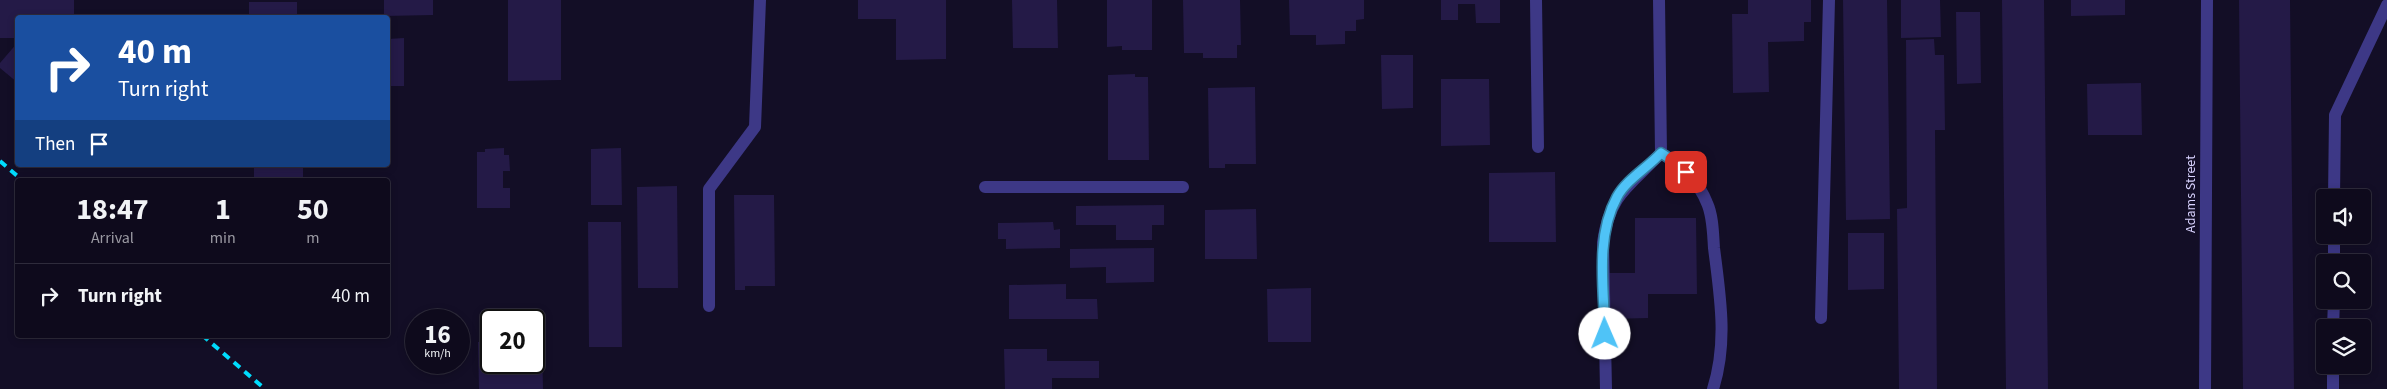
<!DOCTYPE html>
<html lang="en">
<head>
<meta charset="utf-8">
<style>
	:root { --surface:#0e0a1c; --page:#171325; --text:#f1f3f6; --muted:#9b9aa3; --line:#2e2b3b }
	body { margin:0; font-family:"Source Sans 3",sans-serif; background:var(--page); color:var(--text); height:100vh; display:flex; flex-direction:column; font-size:19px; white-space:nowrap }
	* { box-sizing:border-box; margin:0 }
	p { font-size:16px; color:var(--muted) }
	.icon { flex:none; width:28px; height:28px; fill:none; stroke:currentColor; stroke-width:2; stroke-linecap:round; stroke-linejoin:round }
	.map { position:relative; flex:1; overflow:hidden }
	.panel { position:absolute; left:15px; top:178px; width:375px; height:160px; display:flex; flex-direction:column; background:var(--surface); border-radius:5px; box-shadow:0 2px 8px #0003,0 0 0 1px var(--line) }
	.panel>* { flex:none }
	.banner { position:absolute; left:15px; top:15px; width:375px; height:152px; border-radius:5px; box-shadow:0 2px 8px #0003,0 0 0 1px var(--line); background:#1a4fa0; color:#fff; overflow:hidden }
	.controls { position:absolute; left:2316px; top:189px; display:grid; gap:10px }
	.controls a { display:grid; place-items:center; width:55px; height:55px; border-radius:5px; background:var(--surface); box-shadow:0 2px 8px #0003,0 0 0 1px var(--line); font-size:25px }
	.speed { position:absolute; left:405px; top:309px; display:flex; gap:10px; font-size:25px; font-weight:700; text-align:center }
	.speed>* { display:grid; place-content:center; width:65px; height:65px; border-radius:50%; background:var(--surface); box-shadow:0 2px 8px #0003,0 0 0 1px var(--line); line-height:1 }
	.speed small { font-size:12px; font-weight:400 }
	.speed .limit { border:2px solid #111; border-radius:8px; background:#fff; color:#111 }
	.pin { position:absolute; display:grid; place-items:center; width:42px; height:42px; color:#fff; margin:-21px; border-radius:10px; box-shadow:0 2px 8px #0006 }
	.me { position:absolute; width:55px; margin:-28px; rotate:359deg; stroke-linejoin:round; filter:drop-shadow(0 0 4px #0008) }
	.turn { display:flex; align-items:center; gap:18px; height:105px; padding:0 20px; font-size:22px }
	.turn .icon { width:65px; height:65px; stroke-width:2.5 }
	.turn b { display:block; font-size:35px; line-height:42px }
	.then { display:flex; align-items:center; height:48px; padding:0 20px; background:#0003; gap:10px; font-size:19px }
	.eta { display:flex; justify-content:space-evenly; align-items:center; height:85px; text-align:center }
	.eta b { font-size:30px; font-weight:700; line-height:35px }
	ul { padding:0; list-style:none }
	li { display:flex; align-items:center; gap:15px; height:65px; padding:0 20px; border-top:1px solid var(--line) }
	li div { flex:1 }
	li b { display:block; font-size:19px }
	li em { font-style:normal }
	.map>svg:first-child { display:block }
	.building { fill:#241a47 }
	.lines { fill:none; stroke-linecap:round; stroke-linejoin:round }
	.service { stroke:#3d3886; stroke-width:12 }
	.minor { stroke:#3d3886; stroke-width:12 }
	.rail { stroke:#00ddfe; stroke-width:4; stroke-dasharray:8 6; stroke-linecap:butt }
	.route-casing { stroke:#337fa1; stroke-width:12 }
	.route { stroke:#4fc3f7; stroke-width:9 }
	.labels { text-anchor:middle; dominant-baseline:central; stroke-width:4; stroke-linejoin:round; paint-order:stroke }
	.street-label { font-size:14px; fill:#d9d3ff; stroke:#130e26 }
</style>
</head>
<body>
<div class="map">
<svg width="2387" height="389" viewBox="0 0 2387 389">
	<rect width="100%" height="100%" fill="#130e26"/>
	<path class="building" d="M0,0h74v16l-56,2v20h-18z
		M384,0h49v15l-49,1z
		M508,0h53v80l-53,1z
		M858,0h88v59l-50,1v-41h-38z
		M1012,0h45l1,48h-45z
		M1107,0h45v50h-30v-4l-15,1z
		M1183,0h57l1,45h-4v13h-34v-5h-19z
		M1289,0h75v19l-8,1v11h-11v13l-29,1v-10h-26z
		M1441,0h59v23h-24l-1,-19h-17v16h-17z
		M1748,0h63v22h-7v19l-36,1 1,50 -36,1 -1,-79h16z
		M1843,0h44l3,219 -44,1z
		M1901,0h39l1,37 -40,1z
		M2002,0h42l4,389h-42z
		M2071,0h54v15l-54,1z
		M2239,0h51l4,389h-51z
		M249,2h48v16h-48z
		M1956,12h24l1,71 -24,1z
		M404,38v48h-16v-47z
		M1934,39l1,16h9l1,75h-10l2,259h-38l-2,-180 10,-1 -1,-168z
		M18,42v41l-18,-15v-5z
		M1381,55h32v53l-31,1z
		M1135,74v3h13l1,83h-41v-85z
		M1441,79h48l1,66 -49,1z
		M2141,83l1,52h-54l-1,-51z
		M1255,87l1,77h-31v4h-16l-1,-80z
		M504,148v7h5l1,16h-7v17h7v20h-33v-56h8v-3z
		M621,148l1,57h-31v-56z
		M254,165h49v15h-49z
		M1555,172l1,70h-67v-69z
		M677,186l1,102h-40l-1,-101z
		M734,195h40l1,91h-30v4h-10z
		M1164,205v20h-12v15h-36v-15h-40v-19z
		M1256,209l1,50h-52v-49z
		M1635,218h61l1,76h-49v24l-39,1v-46h26z
		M588,222h33l1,125h-33z
		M1053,222l1,8 6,-1v19l-54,1v-10h-8v-16z
		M1848,233h36v56l-36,1z
		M1154,248v34l-48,1v-16l-36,1v-19z
		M1066,284v15h31l1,20h-89v-34z
		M1311,288v54h-43l-1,-53z
		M542,341l1,48h-64l-1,-47h13v20h43v-20z
		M1004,349h43v12h52v17h-47v11h-47z"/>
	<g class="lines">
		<path class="service" d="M1536,0l2,147
			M1661,153c20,12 37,27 46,50 6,13 6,31 7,45 6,48 14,94 -1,141
			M985,187h198
			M2334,198l1,-83 52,-110
			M2334,262v-27
			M709,306v-117l46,-62 5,-127
			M1821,318l8,-318
			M2333,328l1,-28
			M1606,389l-3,-147c7,-49 27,-56 58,-89l-2,-153
			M2333,389v-24"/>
		<path class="minor" d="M2205,389l2,-389"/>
		<path class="rail" d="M0,161l22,19
			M202,335l63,54"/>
	</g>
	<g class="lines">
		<g class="route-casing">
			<path id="route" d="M1605,334c-1,-44 -10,-97 12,-137 9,-17 30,-29 44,-44l17,11 8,8"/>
		</g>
		<use href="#route" class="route"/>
	</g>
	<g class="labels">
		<g class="street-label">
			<text transform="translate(2191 194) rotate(-90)">Adams Street</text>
		</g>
	</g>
</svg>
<div class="controls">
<a><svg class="icon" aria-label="sound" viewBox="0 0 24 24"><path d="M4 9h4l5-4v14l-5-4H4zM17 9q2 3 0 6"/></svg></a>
<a><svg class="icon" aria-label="search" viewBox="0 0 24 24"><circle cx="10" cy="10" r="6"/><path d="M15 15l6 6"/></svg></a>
<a><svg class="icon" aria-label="layers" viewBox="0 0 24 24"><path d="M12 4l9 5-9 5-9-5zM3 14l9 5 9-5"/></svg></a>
</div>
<div class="speed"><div>16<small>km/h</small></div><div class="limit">20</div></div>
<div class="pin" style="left:1686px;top:172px;background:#d93025"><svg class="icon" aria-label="arrive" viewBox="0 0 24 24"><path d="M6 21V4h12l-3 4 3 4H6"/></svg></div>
<svg class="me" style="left:1605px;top:334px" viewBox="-20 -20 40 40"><circle r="19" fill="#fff"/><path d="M0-13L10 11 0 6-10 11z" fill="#4fc3f7"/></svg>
<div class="banner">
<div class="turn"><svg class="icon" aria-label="right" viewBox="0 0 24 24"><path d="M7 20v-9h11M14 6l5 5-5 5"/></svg><div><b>40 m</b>Turn right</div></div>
<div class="then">Then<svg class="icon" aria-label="arrive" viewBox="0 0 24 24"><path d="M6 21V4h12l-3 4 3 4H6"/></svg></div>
</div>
<section class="panel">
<div class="eta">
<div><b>18:47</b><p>Arrival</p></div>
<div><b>1</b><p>min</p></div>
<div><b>50</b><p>m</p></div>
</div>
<ul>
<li><svg class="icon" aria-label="right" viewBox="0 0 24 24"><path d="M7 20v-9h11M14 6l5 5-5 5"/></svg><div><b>Turn right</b></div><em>40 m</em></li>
</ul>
</section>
</div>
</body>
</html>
